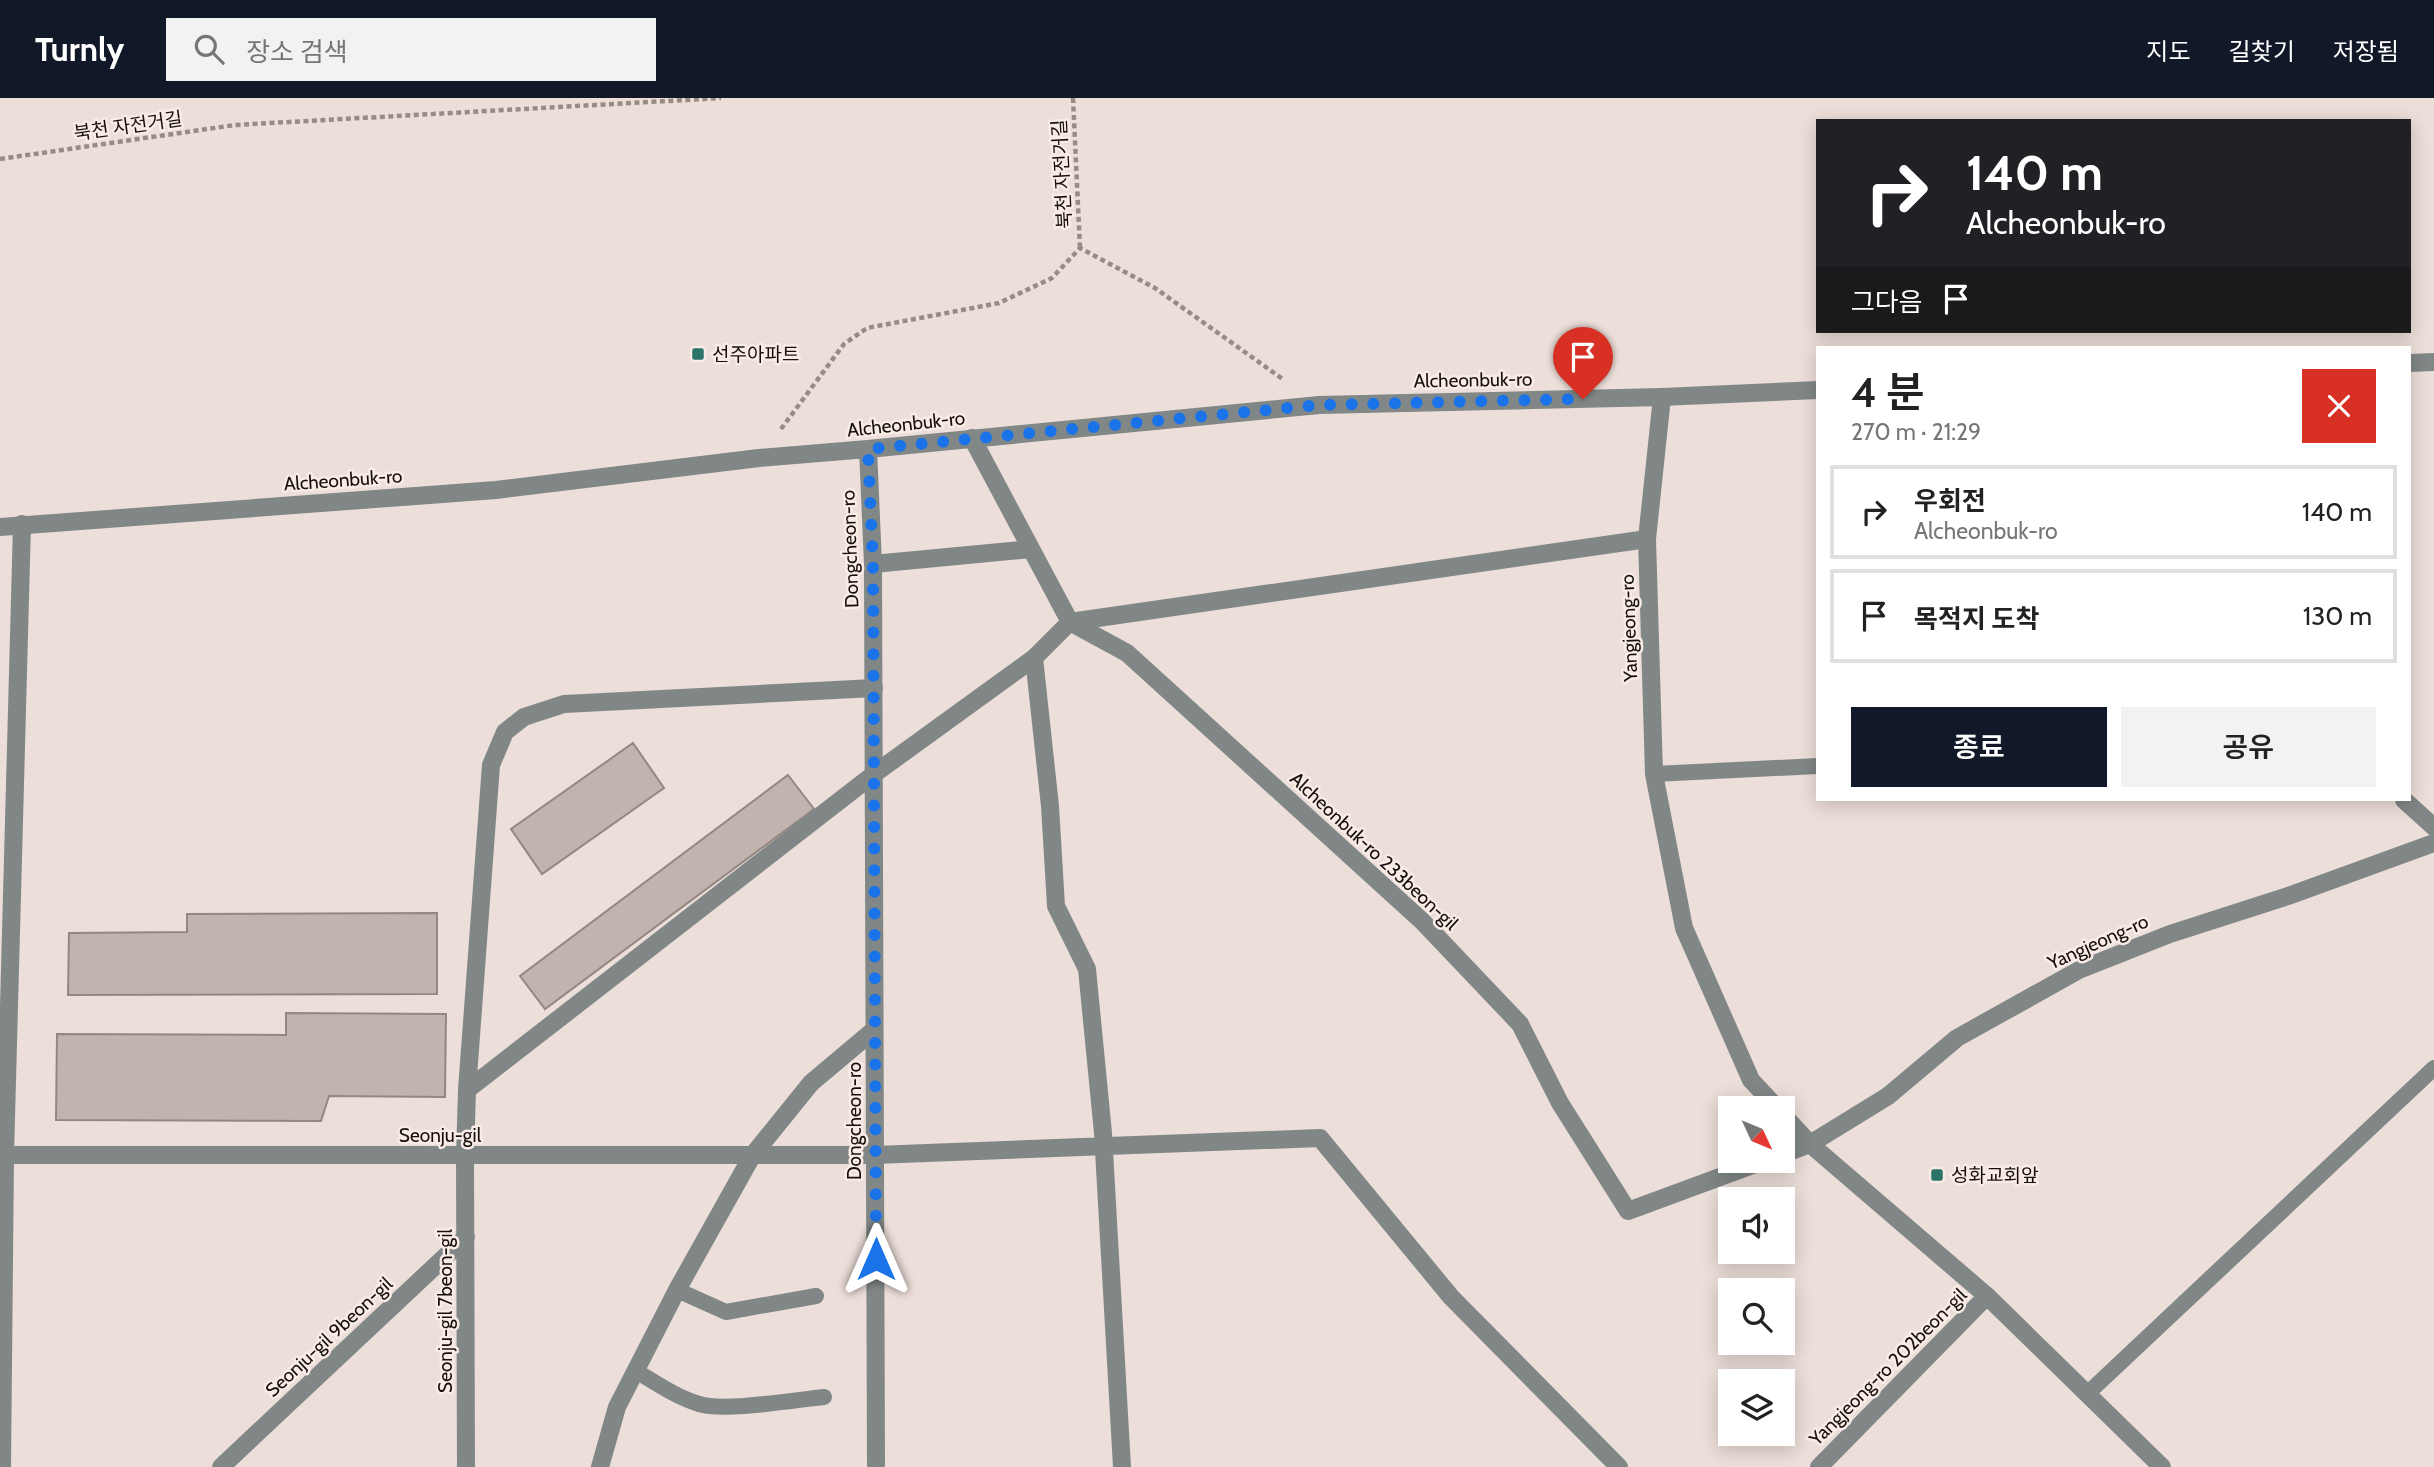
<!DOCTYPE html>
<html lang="ko">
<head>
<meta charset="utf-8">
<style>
	:root { --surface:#fff; --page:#f2f2f2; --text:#222; --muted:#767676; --line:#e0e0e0; --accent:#111827 }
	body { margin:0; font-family:Cabin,"Noto Sans KR",sans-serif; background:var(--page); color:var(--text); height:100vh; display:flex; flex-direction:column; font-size:26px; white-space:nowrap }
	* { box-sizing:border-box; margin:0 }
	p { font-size:23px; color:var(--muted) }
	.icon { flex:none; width:38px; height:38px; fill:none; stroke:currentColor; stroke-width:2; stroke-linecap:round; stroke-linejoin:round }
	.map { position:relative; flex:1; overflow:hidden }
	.drawer { position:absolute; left:1816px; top:248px; width:595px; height:455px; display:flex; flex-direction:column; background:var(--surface); border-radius:0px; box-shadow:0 4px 18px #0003 }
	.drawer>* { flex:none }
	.guide { position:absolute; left:1816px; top:21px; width:595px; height:214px; border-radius:0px; box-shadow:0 4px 18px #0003; background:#202124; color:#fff; overflow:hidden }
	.needle { width:46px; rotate:134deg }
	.buttons { position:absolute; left:1718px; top:998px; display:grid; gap:14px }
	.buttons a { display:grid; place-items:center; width:77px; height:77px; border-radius:0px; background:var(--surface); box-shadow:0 4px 18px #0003; font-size:35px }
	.pin { position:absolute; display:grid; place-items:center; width:60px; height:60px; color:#fff; margin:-72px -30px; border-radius:50% 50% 50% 0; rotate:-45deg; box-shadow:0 0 7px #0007 }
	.pin .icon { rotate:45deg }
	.me { position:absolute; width:77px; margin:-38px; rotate:0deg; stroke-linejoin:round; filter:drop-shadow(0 0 5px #0008) }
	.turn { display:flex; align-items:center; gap:24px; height:147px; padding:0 35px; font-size:32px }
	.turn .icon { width:91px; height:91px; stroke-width:2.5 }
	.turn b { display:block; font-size:49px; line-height:60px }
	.then { display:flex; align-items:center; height:66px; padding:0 35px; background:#0003; gap:14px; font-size:26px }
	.round { display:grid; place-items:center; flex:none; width:74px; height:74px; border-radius:0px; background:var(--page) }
	.headline { display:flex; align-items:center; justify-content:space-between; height:119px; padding:0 35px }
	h1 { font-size:42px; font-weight:600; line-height:52px }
	.cta { display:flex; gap:14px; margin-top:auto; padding:14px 35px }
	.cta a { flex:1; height:80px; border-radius:0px; background:var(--accent); color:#fff; font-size:28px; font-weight:600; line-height:80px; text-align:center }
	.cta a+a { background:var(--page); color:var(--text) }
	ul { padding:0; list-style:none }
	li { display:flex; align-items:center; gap:21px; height:94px; margin:0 14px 10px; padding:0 21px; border:4px solid var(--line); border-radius:0px }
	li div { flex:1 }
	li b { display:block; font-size:26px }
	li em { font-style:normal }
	header { display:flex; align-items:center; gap:42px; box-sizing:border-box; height:98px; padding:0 35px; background:var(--accent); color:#fff }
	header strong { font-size:33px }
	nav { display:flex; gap:38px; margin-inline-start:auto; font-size:24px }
	.search { width:490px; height:63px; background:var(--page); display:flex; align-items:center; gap:18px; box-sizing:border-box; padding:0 24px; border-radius:0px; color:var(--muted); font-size:26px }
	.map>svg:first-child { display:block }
	.building { fill:#c1b3ae; stroke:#948782; stroke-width:2 }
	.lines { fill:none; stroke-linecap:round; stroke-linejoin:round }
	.path { stroke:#968c87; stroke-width:4.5; stroke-dasharray:5 3.5; stroke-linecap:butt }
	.service { stroke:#808786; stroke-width:16 }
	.minor { stroke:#808786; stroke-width:18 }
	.tertiary { stroke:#808786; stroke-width:18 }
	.route { stroke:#1a73e8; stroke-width:12; stroke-dasharray:0 21.6 }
	.poi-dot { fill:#2b7269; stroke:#f9ebe5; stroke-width:2.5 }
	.labels { text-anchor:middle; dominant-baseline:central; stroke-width:5; stroke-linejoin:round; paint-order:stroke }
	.street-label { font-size:19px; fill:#15100e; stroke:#f9ebe5 }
	.poi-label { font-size:19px; fill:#15100e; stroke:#f9ebe5; text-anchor:start }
</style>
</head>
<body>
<header>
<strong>Turnly</strong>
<div class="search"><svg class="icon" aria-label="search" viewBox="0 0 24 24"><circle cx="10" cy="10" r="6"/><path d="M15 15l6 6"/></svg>장소 검색</div>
<nav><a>지도</a><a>길찾기</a><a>저장됨</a></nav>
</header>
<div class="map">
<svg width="2434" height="1369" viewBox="0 0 2434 1369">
	<rect width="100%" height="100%" fill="#ecded8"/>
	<path class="building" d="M633,645l31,45 -122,86 -31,-45z
		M788,677l26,34 -269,200 -25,-33z
		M437,815v81l-369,1 1,-62 118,-1v-18z
		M286,915l160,1 -1,83 -116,-1 -8,25 -265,-1 1,-86 229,1z"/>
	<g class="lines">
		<path class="path" d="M1073,0l7,150
			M0,61l235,-34 486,-27
			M781,331l63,-85 23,-16 132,-25 53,-25 28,-30 75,40 129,92"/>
		<path class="service" d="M1654,676l164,-8
			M677,1192l49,22 90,-16
			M636,1273c20,12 40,26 63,33 25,8 95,-4 125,-7
			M2087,1296l347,-326"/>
		<path class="minor" d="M972,340l98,184 57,31 295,268 98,103 40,79 68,108 138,-51
			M873,466l158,-15
			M1034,560l16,148 6,100 31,63 16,164 19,334
			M2404,702l30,27
			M467,992l24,-325 14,-33 19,-15 40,-13 310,-16
			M1783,1056l27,-10 78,-48 69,-58 122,-68 91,-36 118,-38 146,-53
			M0,1057h875l445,-17 131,159 168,170
			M2,1369l3,-312 17,-631
			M221,1369l245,-230
			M466,1369l-1,-311 2,-66 407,-316 160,-116 36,-36 577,-83
			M600,1369l17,-60 60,-117 75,-134 59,-73 63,-53
			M1819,1369l168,-171"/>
		<path class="tertiary" d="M2410,265l24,-1
			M1662,299l-15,142 7,235 30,154 67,152 26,28
			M868,351l5,115 3,903
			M0,429l496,-37 263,-32 109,-9 451,-44 343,-8 156,-7
			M1783,1017l27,29 177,152 175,171"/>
	</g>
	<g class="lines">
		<path class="route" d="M876,1161l-3,-695 -5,-115 451,-44 264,-6"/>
	</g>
	<g class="poi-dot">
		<rect x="691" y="249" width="14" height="14" rx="3.5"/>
		<rect x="1930" y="1070" width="14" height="14" rx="3.5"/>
	</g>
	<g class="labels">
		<g class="street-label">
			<text transform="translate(128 28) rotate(-8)">북천 자전거길</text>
			<text transform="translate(1062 76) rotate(-93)">북천 자전거길</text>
			<text transform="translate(1473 282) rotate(-1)">Alcheonbuk-ro</text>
			<text transform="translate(906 326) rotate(-6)">Alcheonbuk-ro</text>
			<text transform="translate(343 382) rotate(-4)">Alcheonbuk-ro</text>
			<text transform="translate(850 451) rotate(-92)">Dongcheon-ro</text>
			<text transform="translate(1629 530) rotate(-92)">Yangjeong-ro</text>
			<text transform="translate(1374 753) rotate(43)">Alcheonbuk-ro 233beon-gil</text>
			<text transform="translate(2098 844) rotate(-24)">Yangjeong-ro</text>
			<text transform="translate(854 1023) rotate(-90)">Dongcheon-ro</text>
			<text x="440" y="1037">Seonju-gil</text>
			<text transform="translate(445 1213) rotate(-90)">Seonju-gil 7beon-gil</text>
			<text transform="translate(329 1239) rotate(-43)">Seonju-gil 9beon-gil</text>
			<text transform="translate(1888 1269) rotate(-45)">Yangjeong-ro 202beon-gil</text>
		</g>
		<g class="poi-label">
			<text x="712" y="256">선주아파트</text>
			<text x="1951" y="1077">성화교회앞</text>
		</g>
	</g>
</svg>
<div class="buttons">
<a><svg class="needle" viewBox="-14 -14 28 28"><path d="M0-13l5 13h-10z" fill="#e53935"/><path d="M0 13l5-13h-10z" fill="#767676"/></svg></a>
<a><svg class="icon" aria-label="sound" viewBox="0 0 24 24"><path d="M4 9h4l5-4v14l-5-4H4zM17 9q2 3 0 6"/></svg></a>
<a><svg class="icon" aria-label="search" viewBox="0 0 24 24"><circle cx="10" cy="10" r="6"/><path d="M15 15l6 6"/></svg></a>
<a><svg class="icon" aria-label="layers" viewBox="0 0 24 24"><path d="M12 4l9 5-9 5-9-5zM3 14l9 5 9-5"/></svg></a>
</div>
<div class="pin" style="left:1583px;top:301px;background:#d93025"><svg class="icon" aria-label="arrive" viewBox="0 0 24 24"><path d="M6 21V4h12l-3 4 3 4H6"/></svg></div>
<svg class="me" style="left:876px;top:1161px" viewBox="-20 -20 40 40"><path d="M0-17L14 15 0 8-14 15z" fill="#1a73e8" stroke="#fff" stroke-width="4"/></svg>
<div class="guide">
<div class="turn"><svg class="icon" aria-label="right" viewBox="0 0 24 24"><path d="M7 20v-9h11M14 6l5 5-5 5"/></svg><div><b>140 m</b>Alcheonbuk-ro</div></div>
<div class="then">그다음<svg class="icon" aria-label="arrive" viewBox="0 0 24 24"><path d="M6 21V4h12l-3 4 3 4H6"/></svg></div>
</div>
<section class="drawer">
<div class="headline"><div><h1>4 분</h1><p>270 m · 21:29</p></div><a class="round" style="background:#d93025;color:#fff"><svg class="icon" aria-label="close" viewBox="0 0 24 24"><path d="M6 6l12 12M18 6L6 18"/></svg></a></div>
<ul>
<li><svg class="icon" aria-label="right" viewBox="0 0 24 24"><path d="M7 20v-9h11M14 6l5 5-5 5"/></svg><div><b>우회전</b><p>Alcheonbuk-ro</p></div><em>140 m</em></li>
<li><svg class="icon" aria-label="arrive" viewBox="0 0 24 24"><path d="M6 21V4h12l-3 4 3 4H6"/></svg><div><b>목적지 도착</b></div><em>130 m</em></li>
</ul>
<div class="cta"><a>종료</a><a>공유</a></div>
</section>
</div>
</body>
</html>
